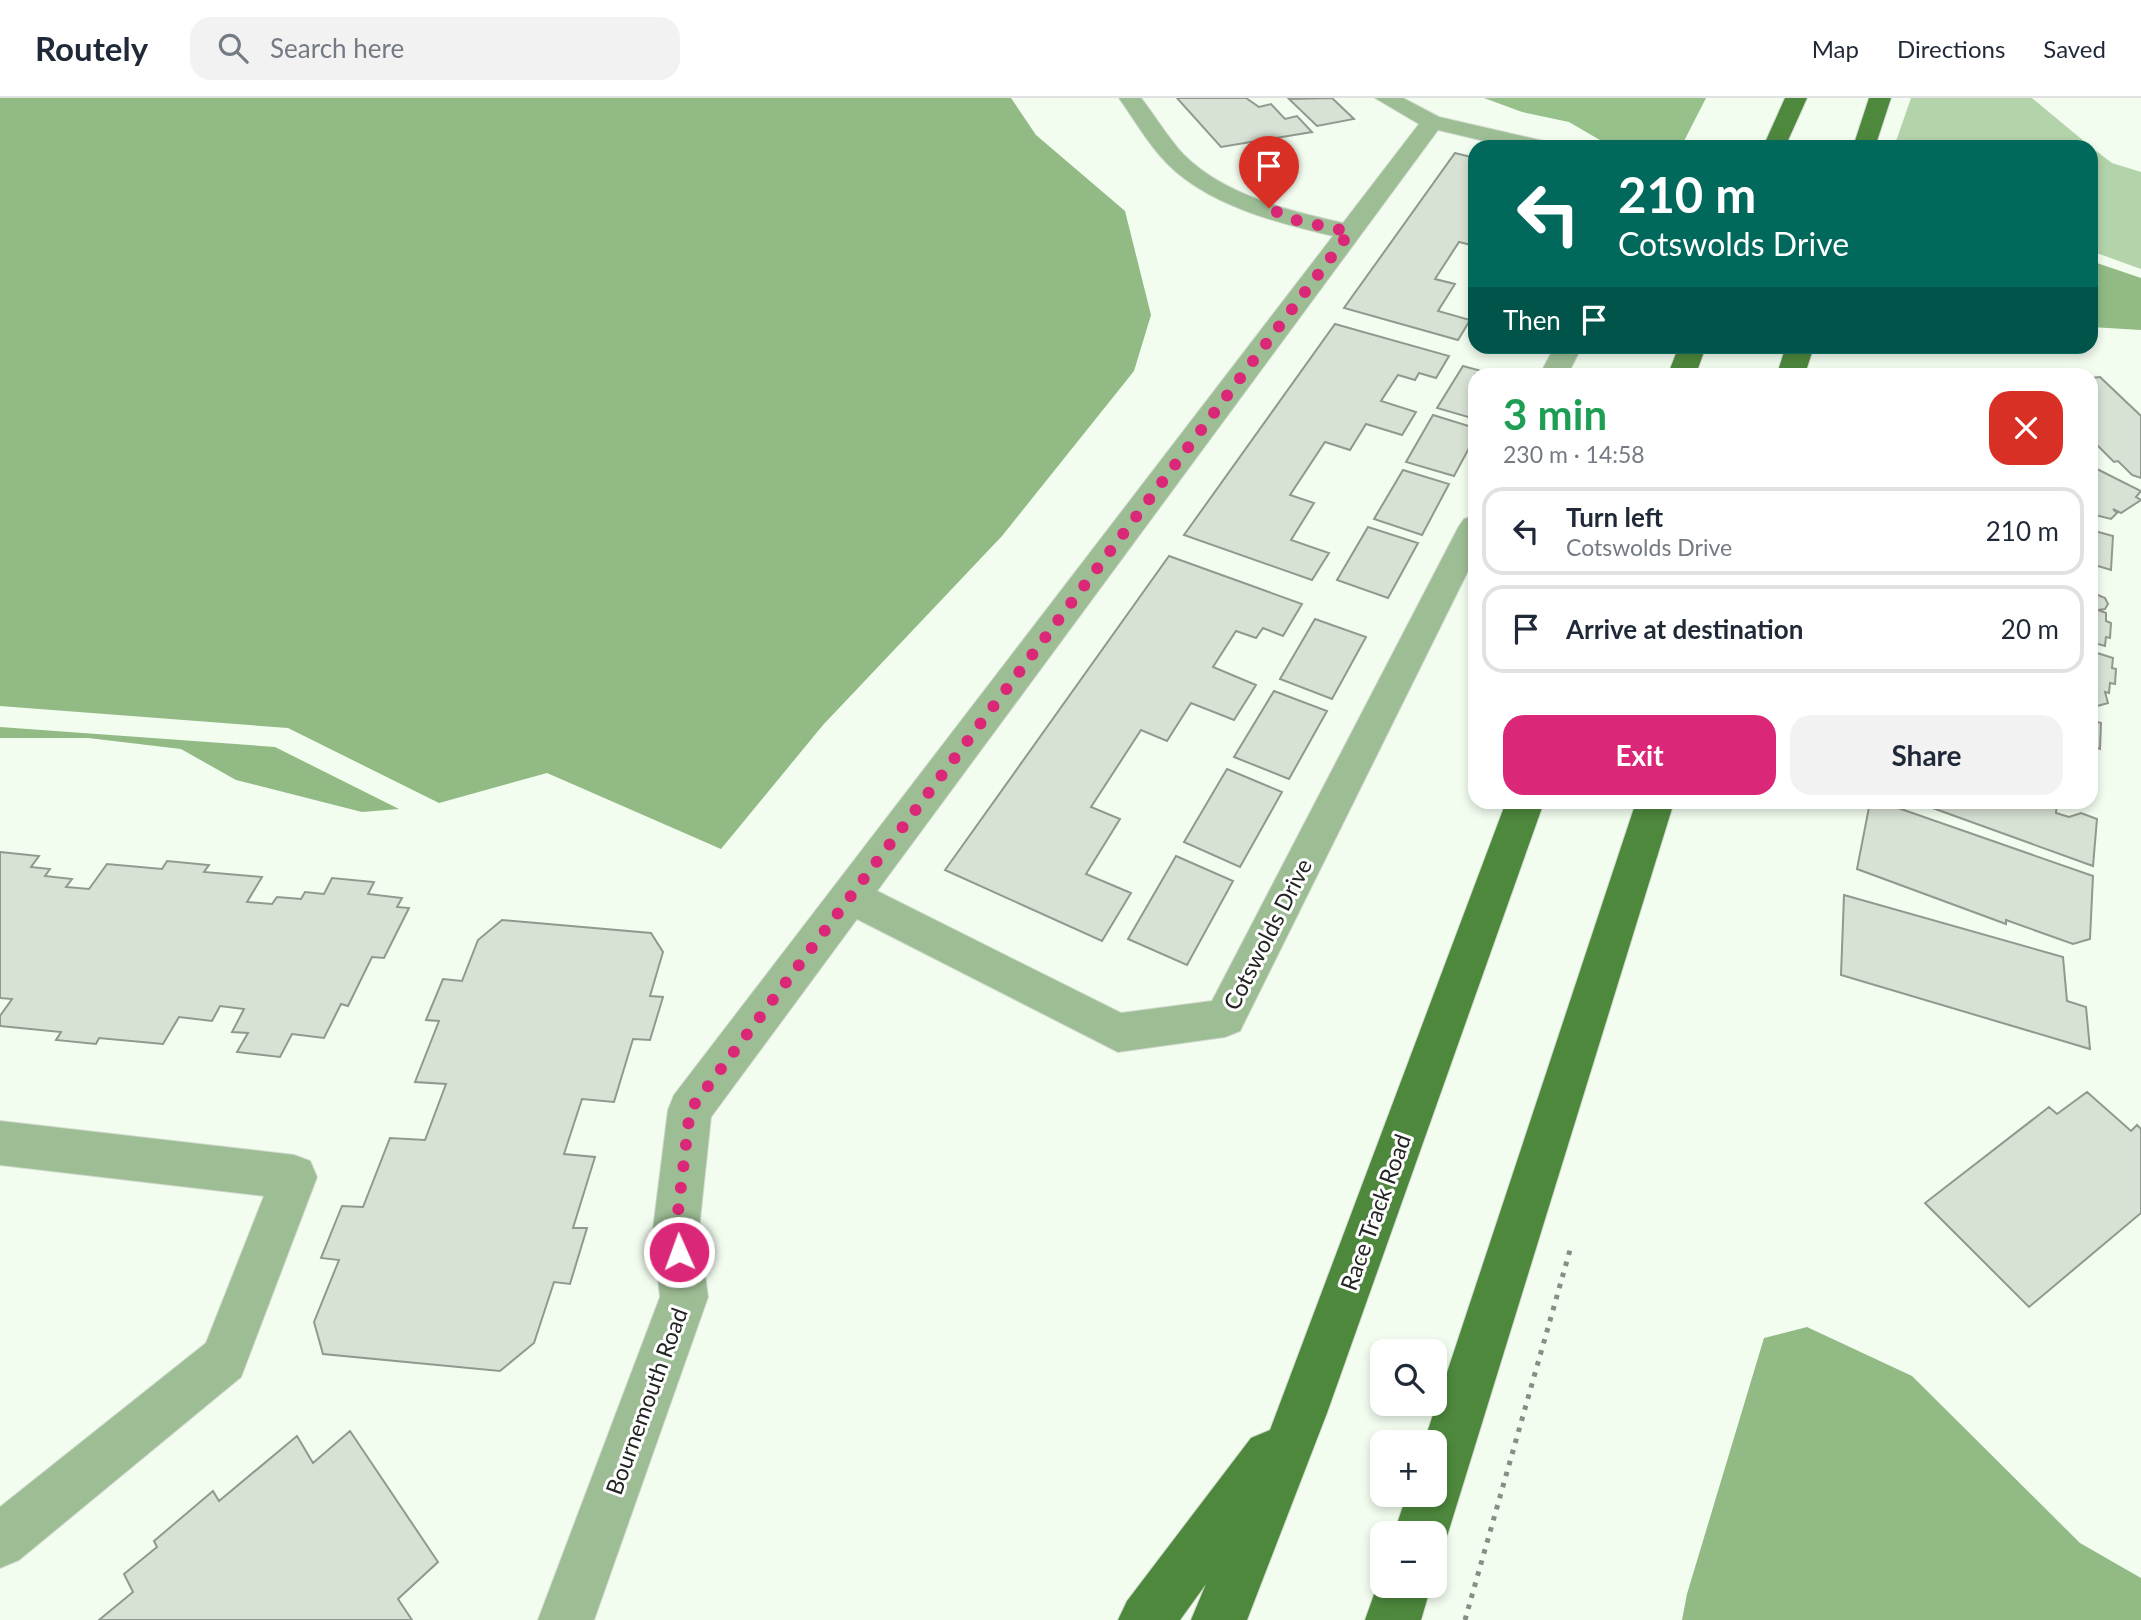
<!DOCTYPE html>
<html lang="en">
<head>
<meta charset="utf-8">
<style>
	:root { --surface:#fff; --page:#f2f2f3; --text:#1f2937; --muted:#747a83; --line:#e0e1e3; --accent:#db2777 }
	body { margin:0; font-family:Lato,sans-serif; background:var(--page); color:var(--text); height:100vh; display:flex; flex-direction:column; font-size:26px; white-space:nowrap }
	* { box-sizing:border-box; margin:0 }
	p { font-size:23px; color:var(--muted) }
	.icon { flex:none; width:38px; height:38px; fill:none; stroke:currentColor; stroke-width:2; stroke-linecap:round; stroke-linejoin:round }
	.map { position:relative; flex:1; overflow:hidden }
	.side { position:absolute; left:1468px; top:270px; width:630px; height:441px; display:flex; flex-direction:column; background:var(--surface); border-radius:21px; box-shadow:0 4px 10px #0003 }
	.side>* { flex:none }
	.guide { position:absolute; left:1468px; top:42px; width:630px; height:214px; border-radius:21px; box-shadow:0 4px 10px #0003; background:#00695c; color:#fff; overflow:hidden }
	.tools { position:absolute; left:1370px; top:1241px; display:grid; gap:14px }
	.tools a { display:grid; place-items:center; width:77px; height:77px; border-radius:14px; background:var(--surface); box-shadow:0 4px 10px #0003; font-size:35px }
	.pin { position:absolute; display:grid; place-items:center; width:60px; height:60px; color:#fff; margin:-72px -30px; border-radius:50% 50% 50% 0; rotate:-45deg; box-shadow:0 0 7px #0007 }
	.pin .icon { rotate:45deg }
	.me { position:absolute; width:77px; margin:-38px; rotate:358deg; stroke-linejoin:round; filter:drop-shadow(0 0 5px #0008) }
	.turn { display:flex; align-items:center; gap:24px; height:147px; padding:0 35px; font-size:32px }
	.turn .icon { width:91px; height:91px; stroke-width:2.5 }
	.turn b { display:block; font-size:49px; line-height:60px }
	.then { display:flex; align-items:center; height:66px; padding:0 35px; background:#0003; gap:14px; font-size:26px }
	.round { display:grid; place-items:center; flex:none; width:74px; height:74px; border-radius:21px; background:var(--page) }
	.head { display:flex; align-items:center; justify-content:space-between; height:119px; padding:0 35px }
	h1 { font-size:42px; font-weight:700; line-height:52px; color:#1e9e55 }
	.action { display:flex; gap:14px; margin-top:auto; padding:14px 35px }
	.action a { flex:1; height:80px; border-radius:21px; background:var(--accent); color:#fff; font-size:28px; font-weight:700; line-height:80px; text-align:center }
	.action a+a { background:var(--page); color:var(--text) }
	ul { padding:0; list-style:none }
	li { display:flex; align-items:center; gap:21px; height:88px; margin:0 14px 10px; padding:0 21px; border:4px solid var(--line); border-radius:21px }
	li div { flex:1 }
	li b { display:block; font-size:26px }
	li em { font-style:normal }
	header { display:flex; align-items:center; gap:42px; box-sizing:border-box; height:98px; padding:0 35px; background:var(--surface); border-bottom:2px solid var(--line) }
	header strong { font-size:33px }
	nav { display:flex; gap:38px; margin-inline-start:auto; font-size:24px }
	.search { width:490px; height:63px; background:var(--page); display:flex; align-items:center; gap:18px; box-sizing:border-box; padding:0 24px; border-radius:21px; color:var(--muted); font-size:26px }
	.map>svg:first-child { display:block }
	.green { fill:#b3d3aa }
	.forest { fill:#97c18b }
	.water { fill:#91ba85 }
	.building { fill:#d7e1d4; stroke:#90998d; stroke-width:2 }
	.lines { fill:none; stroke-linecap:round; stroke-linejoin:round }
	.minor-casing { stroke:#d1dace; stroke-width:2 }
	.major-casing { stroke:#d1dace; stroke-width:2 }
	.path { stroke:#878e85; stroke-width:5; stroke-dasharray:4.5 7; stroke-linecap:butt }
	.minor { fill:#9dbd95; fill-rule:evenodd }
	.major { fill:#4e883d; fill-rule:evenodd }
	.route { stroke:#db2777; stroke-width:12; stroke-dasharray:0 21.6 }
	.labels { text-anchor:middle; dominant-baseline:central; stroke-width:6; stroke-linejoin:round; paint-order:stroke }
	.street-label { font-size:23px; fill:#222521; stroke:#fff }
</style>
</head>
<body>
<header>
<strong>Routely</strong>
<div class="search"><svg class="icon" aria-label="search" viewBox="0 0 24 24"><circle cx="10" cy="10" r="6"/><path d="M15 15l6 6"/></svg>Search here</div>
<nav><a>Map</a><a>Directions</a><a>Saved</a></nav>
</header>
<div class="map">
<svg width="2141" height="1522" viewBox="0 0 2141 1522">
	<rect width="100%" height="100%" fill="#f2fdef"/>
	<path class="green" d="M1911,0h121l59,49h-197z
		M2091,49l21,16 29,9v97l-50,-18z"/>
	<path class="forest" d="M1484,0h222l-25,49h-56l-20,-4 -36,-21 -47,-10z"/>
	<path class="water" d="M0,0h1011l25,37 89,76 26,104 -17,56 -132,165 -179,189 -102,124 -174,-76 -108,30 -151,-75 -288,-22z
		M2091,163l50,17v52l-50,-3z
		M0,629l275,20 124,62 -37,3 -126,-32 -55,-31 -93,-11h-88z
		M1807,1229l105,49 168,167 61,35v42h-459l5,-26 77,-256z"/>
	<path class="building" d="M1177,0h69l13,9 12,-3 14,15 12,-3 15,16 -91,15z
		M1332,0l22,21 -37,7 -28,-27z
		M1455,55l20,5v88l-16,-4 -24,37 20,5 -17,27 32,9 -12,20 -114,-32z
		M1335,226l114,32 -13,22 -17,-5 -4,7 -17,-5 -17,26 35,11 -14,23 -36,-11 -16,26 -25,-8 -35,53 24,8 -23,37 38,13 -17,27 -128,-45z
		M1463,268l29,8h-17v45l-38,-11z
		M2100,279l41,39v62l-9,-3 -14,-14 -4,1 -23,-23v-61z
		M1433,317l42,13v9l-21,39 -48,-14z
		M2091,368l50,25 -5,6 5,3 -20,13 -8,-4 4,4 -6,6 -20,-5z
		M1403,372l46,14 -27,51 -48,-16z
		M1368,429l50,16 -30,55 -51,-18z
		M2091,432l22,6 -2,34 -20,-6z
		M1169,458l133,48 -19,32 -20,-8 -7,10 -20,-7 -23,36 43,18 -22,35 -43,-17 -24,38 -26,-11 -50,77 29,12 -34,55 45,19 -29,48 -157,-71z
		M2091,494l14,6 3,6 -3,5 -7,1 8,3v8l5,2 -1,15 -4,-1 -1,9 -14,-4z
		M1315,521l51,18 -34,62 -52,-20z
		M2091,553l22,7 -1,10 4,1 -1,15 -5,-1 -1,10 -4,-1 3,11 -14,4 -3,-1z
		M1274,593l53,20 -38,68 -55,-22z
		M2091,622l10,3 -1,26 -9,-3z
		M1227,671l55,23 -42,75 -56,-25z
		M1870,704h11l212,74 -3,63 -17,5 -67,-24v4l-149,-55z
		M1916,704h141l-1,11 13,4 12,-4 16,6 -4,47z
		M0,754l39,4 -8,11 19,2 -5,7 27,3 -6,8 23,2 18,-25 55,5 5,-8 42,4 -5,7 58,5 -15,25 25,2 5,-7 24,2 4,-7 19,2 8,-16 42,4 -6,12 34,4 -5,9 12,1 -25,50 -12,-1 -24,49 -7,-2 -17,34 -32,-4 -12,23 -43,-5 11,-19 -16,-1 12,-23 -24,-3 -8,15 -33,-4 -16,27 -64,-6 -3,6 -40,-4 5,-8 -61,-6v-10l12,-17 -12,-1z
		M1176,758l57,25 -46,84 -59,-26z
		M1844,797l219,62 4,44 19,6 4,42 -249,-74z
		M502,822l149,13 12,19 -13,44 13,1 -13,43 -17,-1 -19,63 -32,-3 -18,55 31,3 -22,71h14l-17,56 -16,-2 -20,61 -34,28 -177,-17 -9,-32 25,-62 -18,-2 21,-52 21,1 27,-69 35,2 21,-56 -31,-2 24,-61 -13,-1 17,-41 19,2 16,-41z
		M2087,994l44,39 6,-6 4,4v84l-112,94 -104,-104 124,-96 8,7z
		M350,1333l88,131 -40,37 14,21h-313l34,-28 -9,-18 33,-27 -3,-6 59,-50 6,10 78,-65 16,27z"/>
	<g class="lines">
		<g class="minor-casing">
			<path id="minor" d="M1119,0h22c15,19 27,40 43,57 40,40 105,56 159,68l76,-99 -44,-26h28l36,19 109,25 3,5h-41l-72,-17 -561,761 244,122 91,-12 247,-475 5,-7 11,-4v42l-235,474 -15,6 -107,15 -261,-133 -146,198 -12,112 9,68 -114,323h-56l122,-323 -7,-68 15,-119 6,-15 659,-859c-54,-13 -115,-28 -158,-65 -23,-20 -39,-49 -56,-73z
				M1555,248h27l-14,28h-28z
				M0,1023l294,34 16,6 7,16 -76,200 -222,183 -19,8v-61l206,-164 58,-147 -264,-31z"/>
		</g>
		<g class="major-casing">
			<path id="major" d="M1785,0h22l-22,49h-22z
				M1869,0h22l-16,49h-22z
				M1679,248h27l-10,28h-28z
				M1786,248h28l-9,28h-28z
				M1506,704h38l-217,611 -80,207h-56l15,-36 -26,36h-62l9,-19 124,-163 19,-8z
				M1636,704h38l-226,731 -8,19 -5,2v-21h-41l13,-39h28v-52h-11z
				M1382,1474v14h49l-10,34h-56z"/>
		</g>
		<path class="path" d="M1465,1522l105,-370"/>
		<use href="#minor" class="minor"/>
		<use href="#major" class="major"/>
	</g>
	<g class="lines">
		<path class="route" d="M679,1154l-3,-23 14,-119 660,-878 -59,-13 -22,-11"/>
	</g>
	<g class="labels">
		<g class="street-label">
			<text transform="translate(1267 836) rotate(-63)">Cotswolds Drive</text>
			<text transform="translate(1375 1114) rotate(-70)">Race Track Road</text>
			<text transform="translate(646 1303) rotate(-70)">Bournemouth Road</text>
		</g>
	</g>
</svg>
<div class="tools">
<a><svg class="icon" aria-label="search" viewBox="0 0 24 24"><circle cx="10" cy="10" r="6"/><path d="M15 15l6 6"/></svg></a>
<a>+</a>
<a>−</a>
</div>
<div class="pin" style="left:1269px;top:110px;background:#d93025"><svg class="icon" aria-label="arrive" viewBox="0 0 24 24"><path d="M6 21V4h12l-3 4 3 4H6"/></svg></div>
<svg class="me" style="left:679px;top:1154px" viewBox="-20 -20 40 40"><circle r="17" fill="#db2777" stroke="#fff" stroke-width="3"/><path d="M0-11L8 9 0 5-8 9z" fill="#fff"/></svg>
<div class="guide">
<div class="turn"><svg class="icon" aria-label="left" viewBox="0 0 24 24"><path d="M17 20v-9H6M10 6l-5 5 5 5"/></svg><div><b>210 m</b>Cotswolds Drive</div></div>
<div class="then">Then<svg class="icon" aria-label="arrive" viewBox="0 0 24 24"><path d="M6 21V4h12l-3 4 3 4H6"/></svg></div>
</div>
<section class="side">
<div class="head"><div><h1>3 min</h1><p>230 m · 14:58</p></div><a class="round" style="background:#d93025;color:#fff"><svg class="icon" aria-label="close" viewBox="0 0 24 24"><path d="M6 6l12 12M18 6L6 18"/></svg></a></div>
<ul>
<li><svg class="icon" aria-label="left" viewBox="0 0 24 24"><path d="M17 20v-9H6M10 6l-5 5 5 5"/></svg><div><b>Turn left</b><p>Cotswolds Drive</p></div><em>210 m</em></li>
<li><svg class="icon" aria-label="arrive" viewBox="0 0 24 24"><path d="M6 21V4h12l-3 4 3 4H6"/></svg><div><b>Arrive at destination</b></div><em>20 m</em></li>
</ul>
<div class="action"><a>Exit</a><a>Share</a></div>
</section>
</div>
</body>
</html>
